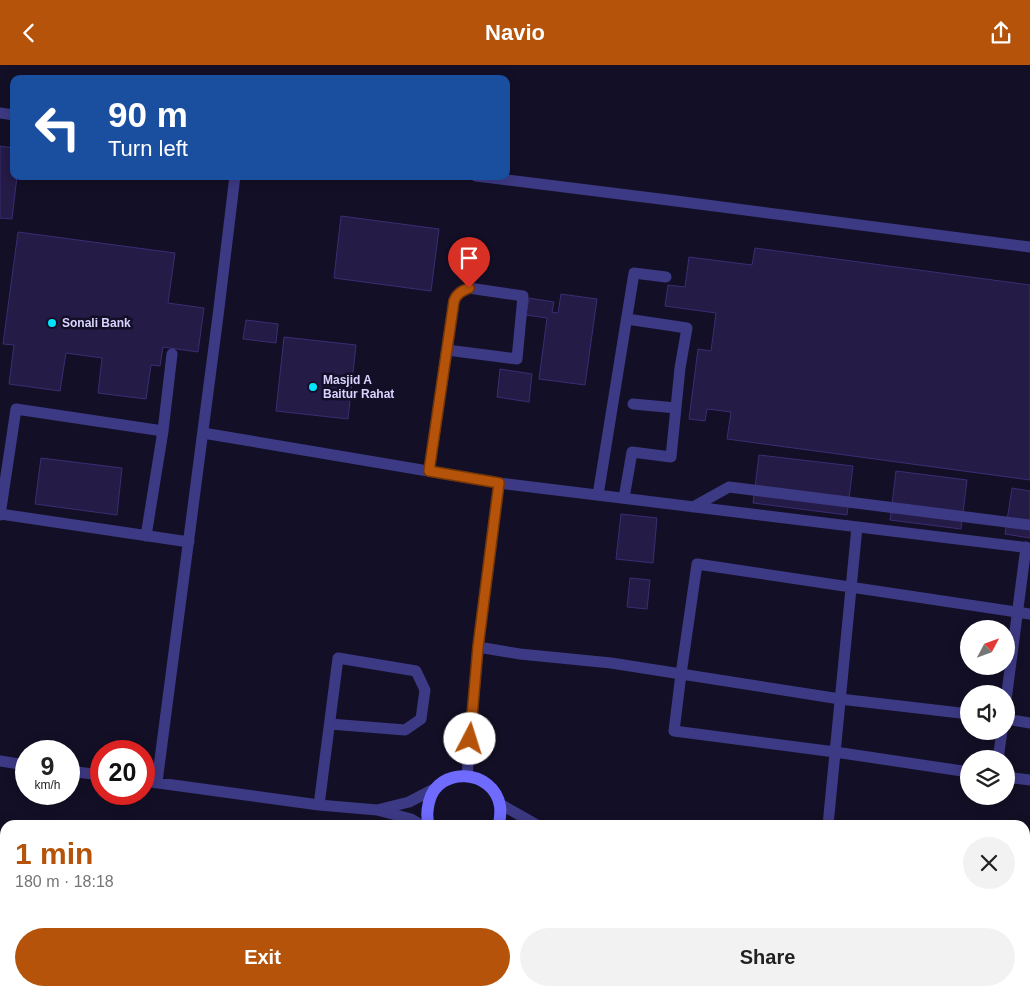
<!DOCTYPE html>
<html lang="en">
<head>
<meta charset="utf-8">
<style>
	:root { --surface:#fff; --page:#f2f2f2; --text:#222; --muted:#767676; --accent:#b45309 }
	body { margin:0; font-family:Helvetica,sans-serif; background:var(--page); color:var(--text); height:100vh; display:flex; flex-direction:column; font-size:19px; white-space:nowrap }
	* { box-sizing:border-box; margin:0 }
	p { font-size:16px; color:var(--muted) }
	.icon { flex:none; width:28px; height:28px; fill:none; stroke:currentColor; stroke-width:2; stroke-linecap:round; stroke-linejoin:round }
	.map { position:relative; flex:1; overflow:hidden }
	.sheet { position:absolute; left:0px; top:755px; width:1030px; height:176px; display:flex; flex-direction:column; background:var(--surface); border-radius:15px 15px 0 0; box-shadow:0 2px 12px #0003 }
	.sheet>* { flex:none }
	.top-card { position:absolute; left:10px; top:10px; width:500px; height:105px; border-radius:10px; box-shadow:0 2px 12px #0003; background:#1a4fa0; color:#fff; overflow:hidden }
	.needle { width:32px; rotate:49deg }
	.fabs { position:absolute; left:960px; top:555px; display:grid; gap:10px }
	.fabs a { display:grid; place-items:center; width:55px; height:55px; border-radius:50%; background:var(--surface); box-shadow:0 2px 12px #0003; font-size:25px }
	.speed { position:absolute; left:15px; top:675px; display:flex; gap:10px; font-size:25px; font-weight:700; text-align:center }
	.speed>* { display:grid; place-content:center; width:65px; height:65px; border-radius:50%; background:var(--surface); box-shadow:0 2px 12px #0003; line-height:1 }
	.speed small { font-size:12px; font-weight:400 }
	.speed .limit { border:8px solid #d22; background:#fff; color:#111 }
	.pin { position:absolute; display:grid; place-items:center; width:42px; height:42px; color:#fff; margin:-51px -21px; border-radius:50% 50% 50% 0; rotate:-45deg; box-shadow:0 0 5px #0007 }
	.pin .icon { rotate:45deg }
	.me { position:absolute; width:55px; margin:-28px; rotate:5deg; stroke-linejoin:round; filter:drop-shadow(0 0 4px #0008) }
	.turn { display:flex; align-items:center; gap:18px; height:105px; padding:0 15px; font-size:22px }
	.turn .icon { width:65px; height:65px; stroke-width:2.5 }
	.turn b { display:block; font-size:35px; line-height:42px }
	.round { display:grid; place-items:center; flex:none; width:52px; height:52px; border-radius:26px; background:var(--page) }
	.overview { display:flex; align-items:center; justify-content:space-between; height:85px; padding:0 15px }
	h1 { font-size:30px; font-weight:700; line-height:38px; color:var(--accent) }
	.cta { display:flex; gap:10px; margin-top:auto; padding:10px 15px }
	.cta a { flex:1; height:58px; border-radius:30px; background:var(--accent); color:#fff; font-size:20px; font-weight:700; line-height:58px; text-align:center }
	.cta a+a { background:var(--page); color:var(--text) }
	header { display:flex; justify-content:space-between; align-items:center; height:65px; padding:0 15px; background:var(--accent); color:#fff; font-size:22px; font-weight:700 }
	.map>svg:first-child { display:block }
	.building { fill:#241b47; stroke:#3b2d73 }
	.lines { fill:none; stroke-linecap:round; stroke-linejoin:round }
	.service { stroke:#3d3a85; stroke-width:11 }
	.secondary { stroke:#6f6bff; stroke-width:12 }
	.route-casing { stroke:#753606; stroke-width:12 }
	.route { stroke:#b45309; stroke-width:9 }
	.poi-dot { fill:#00e5ff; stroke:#130f26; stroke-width:2 }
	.labels { text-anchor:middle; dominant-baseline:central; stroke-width:5; stroke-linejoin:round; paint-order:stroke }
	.poi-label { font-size:12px; font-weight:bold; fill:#d9d4ff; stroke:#130f26; text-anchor:start }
</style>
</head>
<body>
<header><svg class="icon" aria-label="back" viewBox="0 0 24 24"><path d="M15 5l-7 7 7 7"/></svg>Navio<svg class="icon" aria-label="share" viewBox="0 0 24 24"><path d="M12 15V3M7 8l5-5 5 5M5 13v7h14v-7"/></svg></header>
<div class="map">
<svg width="1030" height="931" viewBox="0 0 1030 931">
	<rect width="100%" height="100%" fill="#130f26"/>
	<path class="building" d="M0,81l14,2v28h3l-5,43 -12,-1z
		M341,151l98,13 -8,62 -97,-13z
		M18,167l157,21 -7,50 36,5 -6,44 -35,-5 -3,19 -9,-1 -5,34 -48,-6 4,-35 -36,-5 -6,38 -51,-7 5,-39 -11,-1z
		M755,183l275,37v195l-303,-41 4,-27 -24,-3 -2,12 -16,-2 9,-70 13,2 5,-38 -51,-7 3,-21 17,2 4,-30 63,8z
		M561,229l36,5 -12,86 -46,-6 8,-61 -21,-3 3,-17 25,4 -2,10 6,1z
		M246,255l32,4 -2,19 -33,-4z
		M284,272l72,8 -8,74 -72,-8z
		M500,304l32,5 -3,28 -32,-5z
		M759,390l94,11 -6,49 -94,-12z
		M41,393l81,10 -5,47 -82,-11z
		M896,406l71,9 -6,49 -71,-9z
		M1012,423l18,3v47l-25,-4z
		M621,449l36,4 -4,45 -37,-4z
		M630,513l20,2 -3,29 -20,-2z
		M0,851l5,1v32l-5,-1z
		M302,926h7l3,5h-17z"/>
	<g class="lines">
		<path class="service" d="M0,48l14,2
			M476,111l200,25 354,46
			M633,339l43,4
			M203,368l296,50
			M429,406l25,-170c3,-8 8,-10 15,-13l54,8 -6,63 -70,-9
			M598,430l36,-222 32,4
			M624,433l8,-46 39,5 9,-89 7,-40 -60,-9
			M693,442l36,-20 301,38
			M0,449l189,28
			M0,450l16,-106 147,22
			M146,471l17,-105 9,-77
			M478,582l42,7 91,9 229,36 129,15
			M1006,635l20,-153
			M1006,654l24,4
			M998,694l4,-28
			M0,696l26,4
			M69,706l32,4
			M969,707l-134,-20 -161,-21 7,-57 16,-110 333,50
			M467,711l11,-129 21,-164 531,65
			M1006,712l24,3
			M144,716l175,24 58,5
			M157,717l61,-466 17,-140
			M500,739l37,21
			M319,740l19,-147 78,13 9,19 -4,29 -16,11 -75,-6
			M421,760l-10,-6 -34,-9 32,-8 27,-14
			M828,760l29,-298
			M1025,812h5"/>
		<path class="secondary" d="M429,760c-3,-8 -2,-15 0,-23 9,-37 65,-33 71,4 1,6 0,12 -1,19
			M423,931l1,-5
			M450,931l1,-5"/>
	</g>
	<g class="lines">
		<g class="route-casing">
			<path id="route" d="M469,223c-7,3 -12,5 -15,13l-25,170 70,12 -21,164 -8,92"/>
		</g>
		<use href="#route" class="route"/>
	</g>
	<g class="poi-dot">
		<circle cx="52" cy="258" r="5"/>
		<circle cx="313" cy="322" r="5"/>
	</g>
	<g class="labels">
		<g class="poi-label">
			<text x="62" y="258">Sonali Bank</text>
			<text x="323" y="315">Masjid A<tspan x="323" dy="14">Baitur Rahat</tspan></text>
		</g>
	</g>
</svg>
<div class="fabs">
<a><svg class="needle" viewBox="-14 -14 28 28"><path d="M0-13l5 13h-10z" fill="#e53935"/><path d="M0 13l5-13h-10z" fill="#767676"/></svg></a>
<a><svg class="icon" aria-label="sound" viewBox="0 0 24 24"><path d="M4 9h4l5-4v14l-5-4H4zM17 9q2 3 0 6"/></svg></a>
<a><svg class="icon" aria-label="layers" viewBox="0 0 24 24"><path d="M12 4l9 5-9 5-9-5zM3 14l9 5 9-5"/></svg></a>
</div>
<div class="speed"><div>9<small>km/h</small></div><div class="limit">20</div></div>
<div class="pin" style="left:469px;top:223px;background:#d93025"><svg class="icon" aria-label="arrive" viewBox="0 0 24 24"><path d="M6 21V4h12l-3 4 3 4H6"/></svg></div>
<svg class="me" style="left:470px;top:674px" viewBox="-20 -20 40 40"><circle r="19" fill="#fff"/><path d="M0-13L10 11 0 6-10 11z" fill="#b45309"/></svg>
<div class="top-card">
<div class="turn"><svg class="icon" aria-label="left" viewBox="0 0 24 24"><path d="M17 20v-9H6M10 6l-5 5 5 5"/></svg><div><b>90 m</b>Turn left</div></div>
</div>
<section class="sheet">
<div class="overview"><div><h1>1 min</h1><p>180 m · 18:18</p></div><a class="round"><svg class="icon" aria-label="close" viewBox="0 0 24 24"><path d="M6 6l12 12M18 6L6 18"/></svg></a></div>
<div class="cta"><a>Exit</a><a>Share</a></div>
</section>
</div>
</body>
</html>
